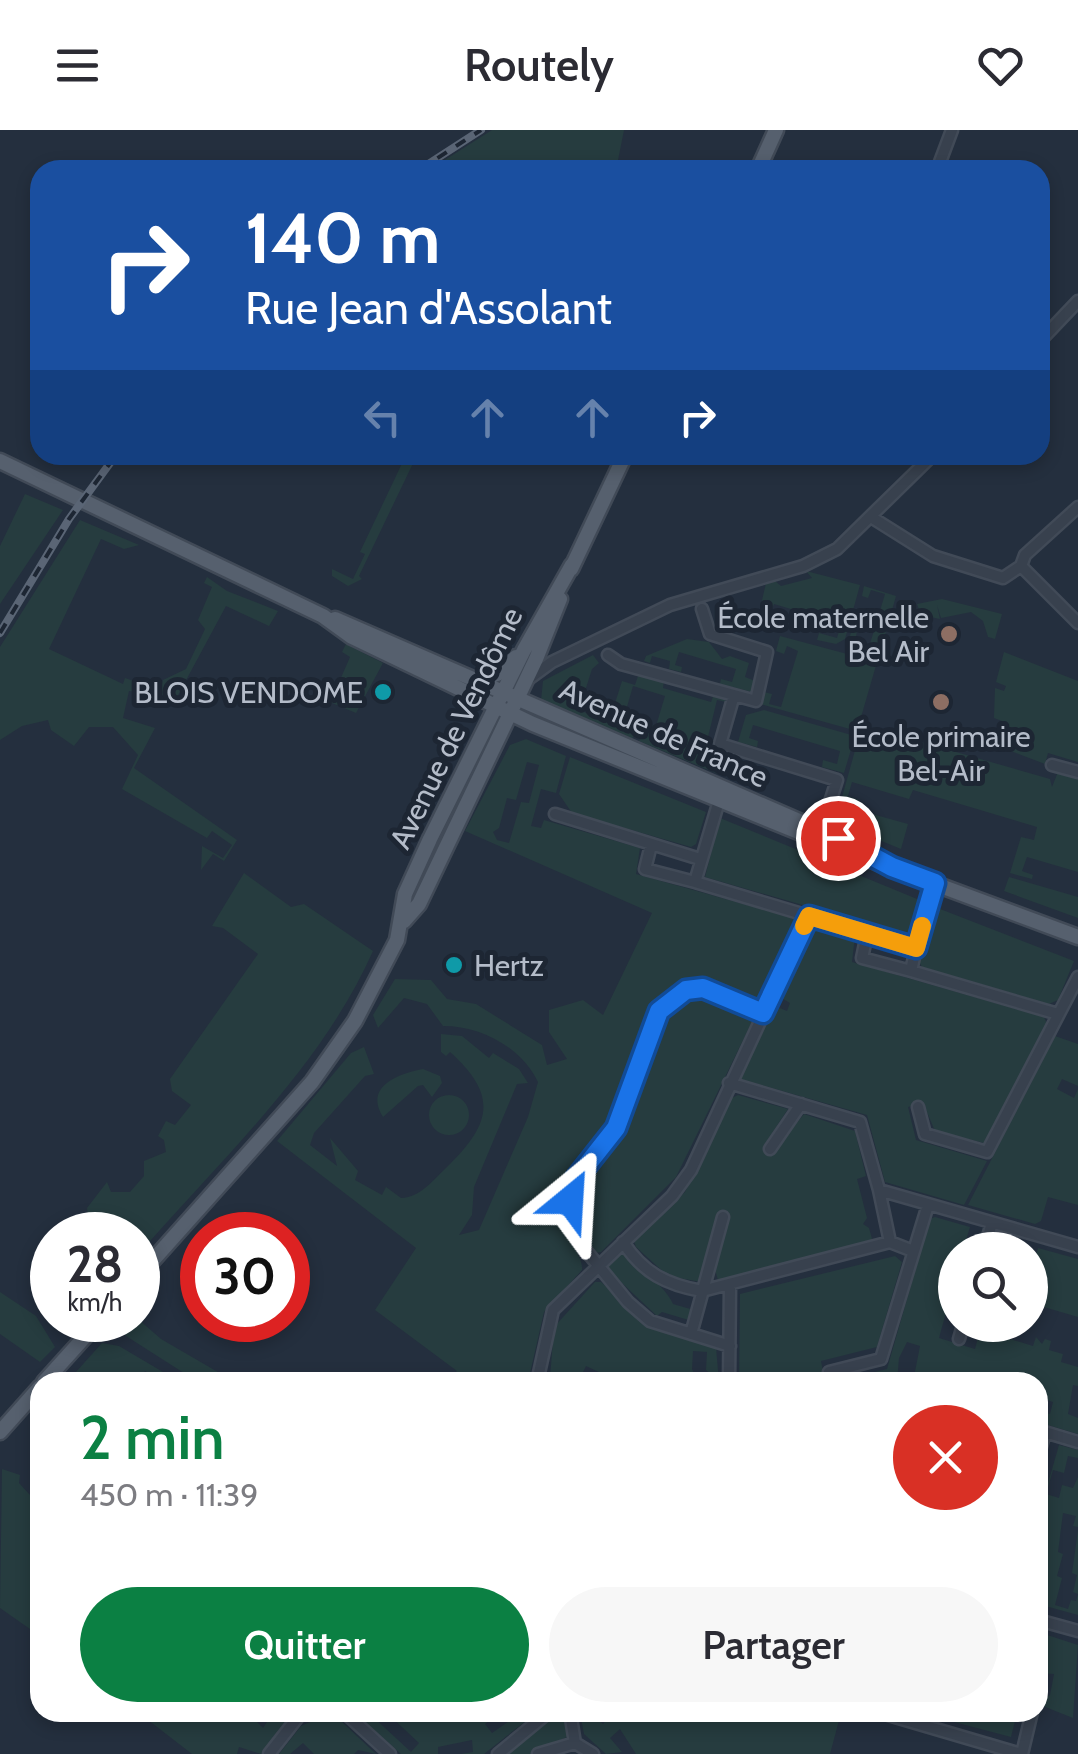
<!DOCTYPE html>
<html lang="fr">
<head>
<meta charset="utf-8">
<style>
	:root { --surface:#fff; --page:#f7f7f7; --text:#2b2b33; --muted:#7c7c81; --accent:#0b8043 }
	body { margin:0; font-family:Cabin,sans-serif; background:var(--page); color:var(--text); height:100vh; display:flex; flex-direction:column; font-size:38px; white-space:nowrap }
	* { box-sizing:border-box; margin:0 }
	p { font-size:32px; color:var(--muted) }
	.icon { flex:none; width:55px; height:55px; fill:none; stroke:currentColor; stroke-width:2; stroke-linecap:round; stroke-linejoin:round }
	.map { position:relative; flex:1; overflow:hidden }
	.sheet { position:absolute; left:30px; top:1242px; width:1018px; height:350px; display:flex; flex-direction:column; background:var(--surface); border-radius:30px; box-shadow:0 5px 15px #0003 }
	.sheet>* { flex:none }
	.top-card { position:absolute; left:30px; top:30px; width:1020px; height:305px; border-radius:30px; box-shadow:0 5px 15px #0003; background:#1a4fa0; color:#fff; overflow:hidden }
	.controls { position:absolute; left:938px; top:1102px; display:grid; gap:20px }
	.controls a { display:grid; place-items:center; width:110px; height:110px; border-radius:50%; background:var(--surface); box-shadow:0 5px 15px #0003; font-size:50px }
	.speed { position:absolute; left:30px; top:1082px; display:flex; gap:20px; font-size:50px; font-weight:700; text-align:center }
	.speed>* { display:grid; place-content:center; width:130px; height:130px; border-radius:50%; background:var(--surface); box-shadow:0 5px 15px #0003; line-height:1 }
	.speed small { font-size:25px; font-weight:400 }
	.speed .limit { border:15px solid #d22; background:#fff; color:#111 }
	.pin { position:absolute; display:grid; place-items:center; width:85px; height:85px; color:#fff; margin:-42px; border:5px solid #fff; border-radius:50%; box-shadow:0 2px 10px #0007 }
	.me { position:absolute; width:110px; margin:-55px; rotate:27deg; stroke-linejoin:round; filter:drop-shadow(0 0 8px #0008) }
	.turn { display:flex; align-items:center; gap:35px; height:210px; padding:0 50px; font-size:45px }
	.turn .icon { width:130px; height:130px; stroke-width:2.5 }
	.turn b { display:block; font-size:70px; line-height:85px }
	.lanes { display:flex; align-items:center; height:95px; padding:0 50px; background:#0003; justify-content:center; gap:50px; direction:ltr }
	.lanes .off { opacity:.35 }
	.round { display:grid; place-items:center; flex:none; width:105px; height:105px; border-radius:52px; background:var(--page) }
	.headline { display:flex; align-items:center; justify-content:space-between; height:170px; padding:0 50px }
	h1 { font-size:60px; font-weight:600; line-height:75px; color:var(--accent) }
	.action { display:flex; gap:20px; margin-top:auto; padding:20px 50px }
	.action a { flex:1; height:115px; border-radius:60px; background:var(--accent); color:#fff; font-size:40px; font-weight:600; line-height:115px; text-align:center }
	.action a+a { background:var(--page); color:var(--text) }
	header { display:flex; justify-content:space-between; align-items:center; height:130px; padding:0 50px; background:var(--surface); font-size:45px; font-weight:600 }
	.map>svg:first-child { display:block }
	.green { fill:#263c3f; fill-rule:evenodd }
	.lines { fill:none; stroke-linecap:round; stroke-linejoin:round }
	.minor-casing { stroke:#414a57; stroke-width:15 }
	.major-casing { stroke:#414a57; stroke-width:19 }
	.minor { stroke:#38414e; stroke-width:10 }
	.major { stroke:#56606e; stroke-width:14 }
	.rail-casing { stroke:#5a6575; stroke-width:8 }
	.rail { stroke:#1d2633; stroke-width:4; stroke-dasharray:11; stroke-linecap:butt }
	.route-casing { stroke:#114b97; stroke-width:25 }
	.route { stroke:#1a73e8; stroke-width:18 }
	.slow { stroke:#f59e0b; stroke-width:18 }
	.education-dot { fill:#8d6e63; stroke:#1d2633; stroke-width:4 }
	.culture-dot { fill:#0f9aa8; stroke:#1d2633; stroke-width:4 }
	.labels { text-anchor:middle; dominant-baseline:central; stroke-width:10; stroke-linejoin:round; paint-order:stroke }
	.poi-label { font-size:30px; fill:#b4bcc9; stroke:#1d2633; text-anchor:end }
	.street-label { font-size:30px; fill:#b4bcc9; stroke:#1d2633 }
</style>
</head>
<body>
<header><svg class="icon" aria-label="menu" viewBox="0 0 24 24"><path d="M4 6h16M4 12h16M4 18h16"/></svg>Routely<svg class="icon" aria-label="heart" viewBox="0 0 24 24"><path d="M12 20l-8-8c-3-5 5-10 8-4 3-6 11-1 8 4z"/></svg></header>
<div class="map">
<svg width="1078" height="1624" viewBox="0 0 1078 1624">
	<rect width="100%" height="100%" fill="#242f3e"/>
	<path class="green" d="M492,0h132l-8,40h-187z
		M406,325h11l-58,121 3,3 -14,7 -16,-10v-7l21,10 12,-25 -5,-2z
		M25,364l38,16 -63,94v-58z
		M80,390l59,25 -15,4 -23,-10 -52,110 74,35 2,-6 35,12 3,-10 23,-11 19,-40 -7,-9 14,-33 -8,-4 3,-6 20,14 51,20 -9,15 -43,-20 -49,91 -48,-6 -6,27 32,10 -21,40 103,72 -13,21 -11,-7 -12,16 1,-24 21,12 9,-13 -20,-14 -5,7 -85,-49 16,-34 -25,-28h-24l-15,19 -23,-16 -3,-10 -26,6 -22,14v-93z
		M806,441l54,14 -15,54 -9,5 -19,-4 2,-7 18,5 4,-14 -67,-20 -5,14 16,5 -2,7 -15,-4 -8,-17 6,-26 9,-2 6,5 31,-8z
		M864,456l32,10 -18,64 -32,-9 8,-30 4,2 -3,21 14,3 16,-53 -14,-4 -3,8 -6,-2z
		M942,469l60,15 -7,25 -7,-2 -5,-16 -12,-9 -30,6 -4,-13 3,14 -19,-4 -4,-11z
		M780,506l97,26 -20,69 -97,-27 4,-12 8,2 -3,10 12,3 17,-56 -11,-5 -3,8 -8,-3z
		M687,509l22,3 13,17 8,-3 19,7 -4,14 10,4 -3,11 -32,-8 1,-5 11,3 4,-13 -57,-17 -4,13 7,2 -1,5 -12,-3 1,-8 -18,-5 -2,7 -6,-2 2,-5z
		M346,514l37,19 -27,50 -36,-15 7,-14 13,-4 10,-23 -8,-5z
		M1004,522l74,29v81l-30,-9 -3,11 -45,-17 -4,-6 6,-20 -8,-3 1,-30 9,3 2,-5 -10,-4z
		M593,525l6,8 -7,6 -13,41 56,23 -4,8 -90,-40 2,-20z
		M639,543l25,7 -1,8 48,14 3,-8 11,4 1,4 -9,-2 -11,45 24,8 -7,23 -84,-35 6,-17 11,2 9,-30 -32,-10 -9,31 15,5 -2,6 -27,-9 12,-38 13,4z
		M764,580l91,26 -11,37 -22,-6 1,-7 14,4 3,-13 -87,-26 -4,13 9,3 -1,6 -19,-5 8,-27z
		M862,595l188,54 2,8 6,-15 20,7v93l-51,-15 -5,14 11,4 -1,4 -22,-6 11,-36 13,3 3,-13 -124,-37 -4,9 -57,-17 -4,14 11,4 -2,6 -16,-5z
		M526,609l40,17 -10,37 -15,-4 -10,37 10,2 3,-8 96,28 -4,26 161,45 2,6 -35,73 -9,4c-119,-55 -103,32 -143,112 -14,29 -44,52 -49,85 -6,32 21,55 19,71l-38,42 -16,70h-84l13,-11 -82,-61 41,-62 -139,-107 74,-88 13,-6 10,27 -9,2 -51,57 -4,12 27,21 -7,-28 28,33 -3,9 27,15 4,-8 15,11c20,-1 31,-17 45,-30 44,-43 54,-71 4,-116l-4,4 -5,-4v-18l21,2 27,22 4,-5 26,16 9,14 -11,1 -43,103 -2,28 -13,20 20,-5 49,-113 10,-35c-17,-35 -57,-56 -95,-56l-16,-22 -23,-6 -26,30 -5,-13 22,-36 36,1 16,19 29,5 66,41 5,20 20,-6 -18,-27v-22l34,-10 20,15 49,-102 -187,-82 45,-86zM527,632l12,3 -10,38 -8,-1 -12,41 -12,-3 -4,-8 6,-4 8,-30 9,2z
		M570,627l136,55 -10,32 -5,3 -119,-34 -13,-19z
		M840,675l68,19 -7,25 -66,-27z
		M720,688l202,83 -10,32 -5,2 -202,-58z
		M244,743l47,34 13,-3 69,47c-52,117 -152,208 -235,304v-20h-56l7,-10 -2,-17 20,-26 4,10h19l14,-16v-15l22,-9 -2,-12 -6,-4 8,-15 9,4 16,-20 -19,-14 -2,-12 88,-125 -35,-26 -11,-2z
		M1009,747l69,20v21l-74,-27z
		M935,777l139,54 -16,39 -9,4 -127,-37 -3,-6z
		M818,795l37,11 -3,26 192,55 3,7 -63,119 -49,-12 -12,-28 -15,4 8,33 71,21 -23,44 -79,-23 -18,-67 -127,-36 35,-73 12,5 3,-8 -10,-6 33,-70z
		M705,866l44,19 3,7 -76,155 -75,75 -7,1 -14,-22 -2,-34 45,-72 45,-113 14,-12z
		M1055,906l23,8v42l-16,-7 -5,10 17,9 4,-9v116l-30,-8 -7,24 -6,3 -67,-19z
		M423,939l17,7 2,7 -10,14 -9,-12 -5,1 -35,31c-19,-30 14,-43 40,-48z
		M429 985a20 20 0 1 1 40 0a20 20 0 1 1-40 0Z
		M738,965l50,14 -25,38 8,7 33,-40 51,17 11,45 -9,3 10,39 -4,6 6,4 4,14 -155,38 -3,-10 15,-53 -9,-3 -20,68 -33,-6 -32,-29 -2,-6 51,-49 47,-94z
		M935,1087l35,10 -7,23h-8v30l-16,58 36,11 3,-11 -11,-5 6,2 3,-10 25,3 -1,8 33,10 3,-9 6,7 3,-5 6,2 -2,9 14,4 -2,8 17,5v19l-5,-1 -5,29 10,4v16l-40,-12v-11l12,3 3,-12 -12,-4 -3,-16h-20l-12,-6 -2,6h-91l7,-36 -13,-4 -8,16 -2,24h-63l53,-13 43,-150z
		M1038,1118l40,11v58l-48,-14v-27z
		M624,1123c17,17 42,34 49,51l21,6 -2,11 -30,-9 -5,4 -51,-48 10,-14z
		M895,1126l7,6 -25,85 -56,14 4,21h-58l-1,-4 -27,4 1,-88z
		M595,1152h6l50,44 65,21 3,35 -13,-12 1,-18 -14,-1 -1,18 6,13h-76l-9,-4 -3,4h-13l4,-9 -15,-7 -7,14 4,2 -33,-4 4,-51z
		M0,1162l36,24 19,31 -15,15 -40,-28z
		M138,1189l23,20 74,43h-37l-72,-46 -5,-11z
		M102,1213l17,3 61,36h-17l-18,-11 -8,11h-70z
		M1059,1315l19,5v8l-10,-2 -4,17 -11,-3 -7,24 13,4 3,-13 11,3 5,-11v50l-5,-1 3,-10 -13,-3 -5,39 5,2 -6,22 5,2 -7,27 13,4 3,-9 5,1 2,-7 -5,-2 4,-17 -5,-2 6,-43v85l-40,-11v-86z
		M2,1339l18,6 -1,8 21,23v130l-40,-28z
		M1038,1502l40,13 -5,73 -35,-14 12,-9 4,-21 -16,-1z
		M139,1583h122l-6,7 8,8 10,-15h18l-30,41 -22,-7 -2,7h-45z
		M355,1583l16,2 40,37 8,-9 -32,-30h111l-13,11 7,9 29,-20h15l-52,41h-23l12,-2 -1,-12 -34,7v7h-37z
		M556,1583l11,3v21l-37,17h-26z
		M580,1583h11l12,11 10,-11h228l-11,41h-194l-16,-25 -10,9 12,14 -16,2 -22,-20z
		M920,1583h97l-6,24z
		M326,1585l16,7 34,32 -18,-4 -4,4h-40l-11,-11 -13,11h-11l22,-28z"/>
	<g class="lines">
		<g class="minor-casing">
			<path id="minor" d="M937,40l15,-40
				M1040,211l38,-40
				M871,387l62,39 70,22 18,-12 4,-11 53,-48
				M1021,436l57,57
				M702,479l8,25 57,18 -11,49 -22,-6 -14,49 117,36 -17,54
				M608,525l13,9 113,31
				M526,551l26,-19 118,-57 133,-39 34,-17 96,-94
				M1052,635l26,7
				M555,684l145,45
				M651,715l-6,24 50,13 26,-88
				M695,752l221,66 -5,23 147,43
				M867,804l-5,24 49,13
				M916,818l19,-65
				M729,953l131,39 19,68 199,57
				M918,977l7,27 62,18 91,-175
				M770,1019l31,-45
				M879,1060l11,52
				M623,1112c20,31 44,43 79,49l188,-49 23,9
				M984,1120l8,-27
				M691,1204l32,-117
				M959,1209l4,-14
				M730,1216l-80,-25 -22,-19 -49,-60 -7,-20 -2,-22 5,-20 41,-51 43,-118c33,-37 66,-17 104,2
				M829,1242l52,-13 47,-154
				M537,1252l16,-72 119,-114 19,-26 118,-254
				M729,1252l1,-96
				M1038,1300l40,12
				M1038,1328l7,-26
				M1038,1490l40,11
				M1038,1562l1,-4
				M344,1582l46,42
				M570,1582l5,31 18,11
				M878,1582l143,42
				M269,1624l33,-42
				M498,1624l51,-42
				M538,1624l37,-11
				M1022,1624l10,-42"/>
		</g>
		<g class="major-casing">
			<path id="major" d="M758,40l18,-40
				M0,331l323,155 29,21 181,87 300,122 245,91
				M571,439l54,-114
				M335,489l503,219
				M476,550l21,-6 19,-17
				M404,791l15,-17 117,-245 24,-60
				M138,1147l174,-195 43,-61 42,-81 8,-46 25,-55 94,-189 48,-85
				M44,1252l56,-62
				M0,1302l40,-45"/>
		</g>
		<use href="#minor" class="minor"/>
		<use href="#major" class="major"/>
		<g class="rail-casing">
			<path id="rail" d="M419,40l62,-40
				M0,503l69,-114 47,-64"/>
		</g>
		<use href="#rail" class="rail"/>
	</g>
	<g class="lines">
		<g class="route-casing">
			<path id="route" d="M570,1070l5,-20 41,-52 43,-117 27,-21 17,-2 60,25 46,-97 107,32 19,-65 -43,-16 -54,-29"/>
		</g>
		<use href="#route" class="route"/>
		<path class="slow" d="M804,796l5,-10 107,32 6,-22"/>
	</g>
	<g class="education-dot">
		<circle cx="949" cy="504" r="10"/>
		<circle cx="941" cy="572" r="10"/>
	</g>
	<g class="culture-dot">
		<circle cx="383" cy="562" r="10"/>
		<circle cx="454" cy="835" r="10"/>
	</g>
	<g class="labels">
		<g class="poi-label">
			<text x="929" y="487">École maternelle<tspan x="929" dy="34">Bel Air</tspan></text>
			<text x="363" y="562">BLOIS VENDOME</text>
			<text x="941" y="606" text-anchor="middle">École primaire<tspan x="941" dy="34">Bel-Air</tspan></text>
			<text x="474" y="835" text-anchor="start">Hertz</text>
		</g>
		<g class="street-label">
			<text transform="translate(456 598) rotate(-64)">Avenue de Vendôme</text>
			<text transform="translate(664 603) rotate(24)">Avenue de France</text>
		</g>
	</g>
</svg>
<div class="controls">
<a><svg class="icon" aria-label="search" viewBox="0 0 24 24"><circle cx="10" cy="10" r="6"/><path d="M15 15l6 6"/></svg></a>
</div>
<div class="speed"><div>28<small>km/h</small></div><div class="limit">30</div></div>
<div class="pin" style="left:838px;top:708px;background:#d93025"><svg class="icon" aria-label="arrive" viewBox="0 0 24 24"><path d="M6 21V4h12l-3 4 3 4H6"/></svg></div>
<svg class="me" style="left:570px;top:1070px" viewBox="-20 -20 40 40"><path d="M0-17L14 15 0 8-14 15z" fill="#1a73e8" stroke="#fff" stroke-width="4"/></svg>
<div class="top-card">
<div class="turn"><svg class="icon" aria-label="right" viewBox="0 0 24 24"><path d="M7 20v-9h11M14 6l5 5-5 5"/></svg><div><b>140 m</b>Rue Jean d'Assolant</div></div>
<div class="lanes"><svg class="icon off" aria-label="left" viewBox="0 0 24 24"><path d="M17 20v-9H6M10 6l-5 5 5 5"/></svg><svg class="icon off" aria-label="ahead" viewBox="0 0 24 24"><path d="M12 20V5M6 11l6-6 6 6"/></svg><svg class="icon off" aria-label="ahead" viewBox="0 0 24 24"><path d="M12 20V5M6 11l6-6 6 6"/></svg><svg class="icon" aria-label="right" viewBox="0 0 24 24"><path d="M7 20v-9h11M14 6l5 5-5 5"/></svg></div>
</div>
<section class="sheet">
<div class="headline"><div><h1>2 min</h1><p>450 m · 11:39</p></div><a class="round" style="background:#d93025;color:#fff"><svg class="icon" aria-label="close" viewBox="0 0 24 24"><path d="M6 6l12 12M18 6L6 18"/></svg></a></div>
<div class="action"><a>Quitter</a><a>Partager</a></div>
</section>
</div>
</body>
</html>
